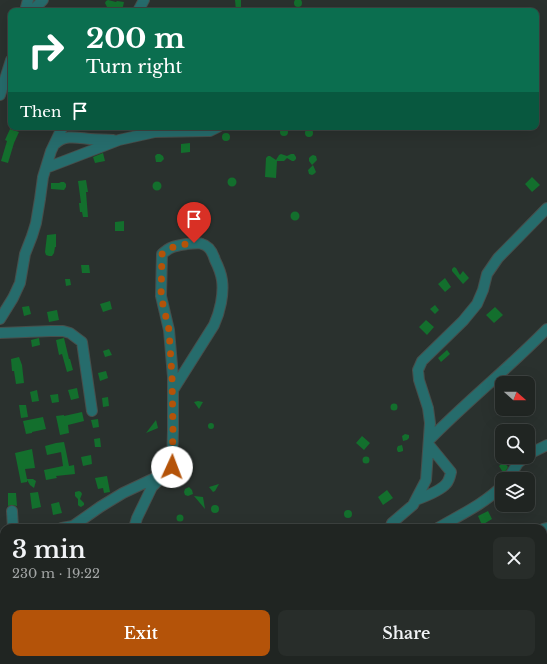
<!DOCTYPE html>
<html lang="en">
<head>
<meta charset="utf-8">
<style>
	:root { --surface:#202522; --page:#282d2a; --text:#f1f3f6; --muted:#a2a5a5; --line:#3d4240; --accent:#b45309 }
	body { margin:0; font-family:"Libre Baskerville",serif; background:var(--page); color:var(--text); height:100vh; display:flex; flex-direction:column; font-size:15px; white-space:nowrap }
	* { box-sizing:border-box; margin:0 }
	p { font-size:13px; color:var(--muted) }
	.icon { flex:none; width:22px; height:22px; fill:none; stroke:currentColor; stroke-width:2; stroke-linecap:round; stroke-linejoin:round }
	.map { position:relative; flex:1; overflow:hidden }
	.sheet { position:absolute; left:0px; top:524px; width:547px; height:140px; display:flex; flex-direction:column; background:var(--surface); border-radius:12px 12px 0 0; box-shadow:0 4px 16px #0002,0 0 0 1px var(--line) }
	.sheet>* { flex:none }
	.hud { position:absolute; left:8px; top:8px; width:531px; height:122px; border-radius:8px; box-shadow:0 4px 16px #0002,0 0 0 1px var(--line); background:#0b6e4f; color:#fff; overflow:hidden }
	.needle { width:26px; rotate:111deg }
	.buttons { position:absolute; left:495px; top:376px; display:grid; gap:8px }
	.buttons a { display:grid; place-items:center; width:40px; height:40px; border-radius:8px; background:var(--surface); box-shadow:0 4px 16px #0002,0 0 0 1px var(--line); font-size:20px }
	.pin { position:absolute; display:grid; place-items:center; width:34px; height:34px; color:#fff; margin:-41px -17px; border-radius:50% 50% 50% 0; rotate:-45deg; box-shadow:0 0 4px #0007 }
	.pin .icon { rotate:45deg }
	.me { position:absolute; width:44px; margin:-22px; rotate:2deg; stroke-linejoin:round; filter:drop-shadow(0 0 3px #0008) }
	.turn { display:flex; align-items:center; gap:14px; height:84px; padding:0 12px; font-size:18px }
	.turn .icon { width:52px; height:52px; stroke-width:2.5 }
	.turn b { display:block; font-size:28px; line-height:34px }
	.then { display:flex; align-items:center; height:38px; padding:0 12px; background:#0003; gap:8px; font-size:15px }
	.round { display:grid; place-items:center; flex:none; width:42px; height:42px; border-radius:8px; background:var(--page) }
	.overview { display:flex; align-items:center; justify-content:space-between; height:68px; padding:0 12px }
	h1 { font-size:24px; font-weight:600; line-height:30px }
	.action { display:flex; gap:8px; margin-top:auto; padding:8px 12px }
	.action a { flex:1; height:46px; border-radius:8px; background:var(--accent); color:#fff; font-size:16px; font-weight:600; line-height:46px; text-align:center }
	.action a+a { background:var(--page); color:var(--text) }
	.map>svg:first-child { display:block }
	.building { fill:#136f2d }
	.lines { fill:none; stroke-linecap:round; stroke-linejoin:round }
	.minor-casing { stroke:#474e4b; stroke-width:12 }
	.minor { stroke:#266c6c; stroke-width:10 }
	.route { stroke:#b45309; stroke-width:7; stroke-dasharray:0 12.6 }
</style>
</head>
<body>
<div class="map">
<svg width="547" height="664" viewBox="0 0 547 664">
	<rect width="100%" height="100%" fill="#2a312e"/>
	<path class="building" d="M294 3a4 4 0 1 1 8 0a4 4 0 1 1-8 0Z
		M108,0l8,2 1,-1 7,1 -2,9h-7v-3l-8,-1 -2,-4 1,-2z
		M235,0h6v11h-5z
		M280 132a4 4 0 1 1 8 0a4 4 0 1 1-8 0Z
		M10,129l9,3 -5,11 -6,20 -7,-2 6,-20 -2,-1z
		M305 133a4 4 0 1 1 8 0a4 4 0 1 1-8 0Z
		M222 137a4 4 0 1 1 8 0a4 4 0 1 1-8 0Z
		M190,143v9l-9,1v-9z
		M103,153l2,8 -10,2 -2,-6z
		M157,154h3l3,2 1,3 -3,3h-5l-1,-6z
		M281,154l6,2 4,-2h3l2,3v2l-2,2h-2l-5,-3 -3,3h-7l-1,17 -11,-1 1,-19 2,-2h2l6,4 3,-5z
		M313,155l3,1 1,4 -5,5 -3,-4v-3l2,-2z
		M313,165l3,7 -2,2 -2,1 -3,-1 -1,-4z
		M532,177l8,8 -8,7 -7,-8z
		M227.5 182a4.5 4.5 0 1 1 9 0a4.5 4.5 0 1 1-9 0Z
		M86,180l2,12h-2l2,25h-5l-1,-5h-2l-1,-9h2l-3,-22z
		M152.5 186a4.5 4.5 0 1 1 9 0a4.5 4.5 0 1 1-9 0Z
		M61,182h3l2,2v3l-2,3 -13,-1v-6h8z
		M290.5 216a4.5 4.5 0 1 1 9 0a4.5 4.5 0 1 1-9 0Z
		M124,221v10h-9v-9z
		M56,234v13h-1l-1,6 -2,3h-3l-3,-1 -1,-3 2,-17z
		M81,265h8l1,8h-8z
		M454,267l2,1 4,7 3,-4 6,7 -6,6 -11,-13v-2z
		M445,278l6,9 -6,5 -7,-8z
		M65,279h5l1,6 -5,1z
		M110,301l2,8 -9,3 -3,-8z
		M435,305l4,5 -4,4 -5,-5z
		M29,306l2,8 -7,2 -2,-9z
		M495,307l8,8 -9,8 -8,-8z
		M57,310l2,10 -10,2 -2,-10z
		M426,320l8,7 -7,8 -8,-8z
		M39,338l1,7 -8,2 -1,-7z
		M64,338l5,21h1l3,11 -6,2 -5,-18 -3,1 -3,-15z
		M109,349l3,6 -7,2 -2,-6z
		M447,350l3,4 -9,8 -3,-4z
		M19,357l3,8 2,18 -8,1 -2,-13h-2l-1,-12z
		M106,371l2,7 -8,3 -2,-8z
		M77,388l2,10 -8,2 -3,-10z
		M37,390l2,11 -7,1 -2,-10z
		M58,394l1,8 -7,1 -2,-8z
		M108,397l1,9 -6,1 -1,-9z
		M198,401l5,1 -4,7 -5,-7z
		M390.5 407a3.5 3.5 0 1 1 7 0a3.5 3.5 0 1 1-7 0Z
		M19,405h7l2,12 -7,1z
		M82,412l2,9 -16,4 1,8 -9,2 -4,-19 8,-1v1z
		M43,417l3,12 -14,3v1l-6,1 -3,-13z
		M98,419l1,8 -6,1 -2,-8z
		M156,420l2,8 -12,5z
		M208 426a3 3 0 1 1 6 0a3 3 0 1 1-6 0Z
		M405,434l4,1v3l-2,2 -4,1 -1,-5z
		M362,436l8,7 -6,7 -8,-7z
		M100,438l1,9h-6l-1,-8z
		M64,442l2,9 -19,4 -2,-9 11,-3z
		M402,445l1,4v2l-3,1h-2l-1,-2v-2l1,-2z
		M32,449l3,19 -10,1 2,10h6l3,2 -2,7 -4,-3 -3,-5v2l-6,1 -6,-30z
		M66,451l3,15 5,-1 1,9 -19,2 1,2 -11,2 -2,-10 19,-4 -2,-14z
		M91,455l1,9 -9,2 -2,-9z
		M362.5 460a3.5 3.5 0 1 1 7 0a3.5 3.5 0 1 1-7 0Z
		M504,462l4,5 -4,7 -5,-8z
		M107,476l3,16 -6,1 -1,-5 -5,1 -3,-11z
		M219,484l-4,7 -2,1 -4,-5z
		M189,487l3,3 1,4 -5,2 -3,-1 -1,-3 1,-3z
		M387,490l6,8 -10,7 -5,-8z
		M79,491l2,1 1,2 -2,5 4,4v2l-3,2 -2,-1 -1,-1v-6l-3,-3v-4z
		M38,492l3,15 -9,2 -2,-16z
		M8,493h8l1,13 -5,-1 -4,1z
		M194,496l9,1 2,12z
		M59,502l3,11 -9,2 -2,-11z
		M211 509a4 4 0 1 1 8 0a4 4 0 1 1-8 0Z
		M344 514a4 4 0 1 1 8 0a4 4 0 1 1-8 0Z
		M488,511l4,8 -10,6 -4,-9z
		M176.5 518a3.5 3.5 0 1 1 7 0a3.5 3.5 0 1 1-7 0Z"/>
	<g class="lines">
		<g class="minor-casing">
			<path id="minor" d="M25,11l3,-11
				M32,11l11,-11
				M138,11l6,-11
				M0,95l11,-35
				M55,144c10,-10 23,-6 35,-5 8,1 15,0 23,1
				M46,168l73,-28 36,-8 55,-1 8,-4
				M0,319l13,-21 7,-15 5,-29 7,-18 4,-13 4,-24 3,-22 8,-26 11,-23v-1
				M0,333l51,-2h12l7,2 12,9 10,69
				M429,440c38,-39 80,-72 118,-111
				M528,455l5,-3 14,-7
				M508,479l10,-16 8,-6
				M416,500c8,-3 25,-10 30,-16 3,-3 4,-7 5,-12l-22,-27
				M12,511l1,17
				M62,528l11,-2 27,-19 23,-14 36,-17
				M134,528l3,-10 15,-31 20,-20 1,-37v-53l-4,-47 -8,-34 1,-42c9,-8 13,-8 25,-10 5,0 11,-2 15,0 8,2 11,9 13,16 3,6 6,13 7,20 2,14 -2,32 -8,45l-41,65
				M390,528l2,-5 21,-18 13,-25 4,-57 -2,-15 -9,-28 -1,-10 4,-9 41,-40 14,-17 6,-14 4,-16 11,-16 49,-50
				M438,528c22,-13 46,-24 64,-42
				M543,529l4,-1
				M543,609l4,-4
				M0,614l4,1
				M129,660l1,4
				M328,660v4
				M47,664l1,-4
				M79,664v-4
				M467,664l6,-4
				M534,664l6,-4"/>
		</g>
		<use href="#minor" class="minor"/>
	</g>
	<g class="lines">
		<path class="route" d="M172,467l1,-37 -1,-53 -3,-47 -8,-34 1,-42c11,-9 18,-9 32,-11"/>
	</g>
</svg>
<div class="buttons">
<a><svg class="needle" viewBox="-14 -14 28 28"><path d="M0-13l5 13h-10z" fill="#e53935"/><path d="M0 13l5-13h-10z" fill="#a2a5a5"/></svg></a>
<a><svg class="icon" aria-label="search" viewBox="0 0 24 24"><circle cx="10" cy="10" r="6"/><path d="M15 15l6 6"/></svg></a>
<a><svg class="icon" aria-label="layers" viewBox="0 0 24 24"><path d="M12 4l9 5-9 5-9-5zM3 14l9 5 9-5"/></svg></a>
</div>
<div class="pin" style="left:194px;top:243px;background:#d93025"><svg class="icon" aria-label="arrive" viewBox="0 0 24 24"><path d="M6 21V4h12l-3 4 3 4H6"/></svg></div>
<svg class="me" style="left:172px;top:467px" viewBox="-20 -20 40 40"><circle r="19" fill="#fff"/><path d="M0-13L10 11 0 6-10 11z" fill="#b45309"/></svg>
<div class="hud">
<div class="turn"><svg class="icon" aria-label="right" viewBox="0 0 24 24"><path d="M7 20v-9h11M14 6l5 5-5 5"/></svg><div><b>200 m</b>Turn right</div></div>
<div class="then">Then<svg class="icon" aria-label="arrive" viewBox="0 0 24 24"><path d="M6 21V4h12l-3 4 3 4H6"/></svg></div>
</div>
<section class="sheet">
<div class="overview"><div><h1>3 min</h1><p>230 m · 19:22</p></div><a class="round"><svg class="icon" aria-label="close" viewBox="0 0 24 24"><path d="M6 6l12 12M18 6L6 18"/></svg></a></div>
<div class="action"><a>Exit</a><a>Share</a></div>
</section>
</div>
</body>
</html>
